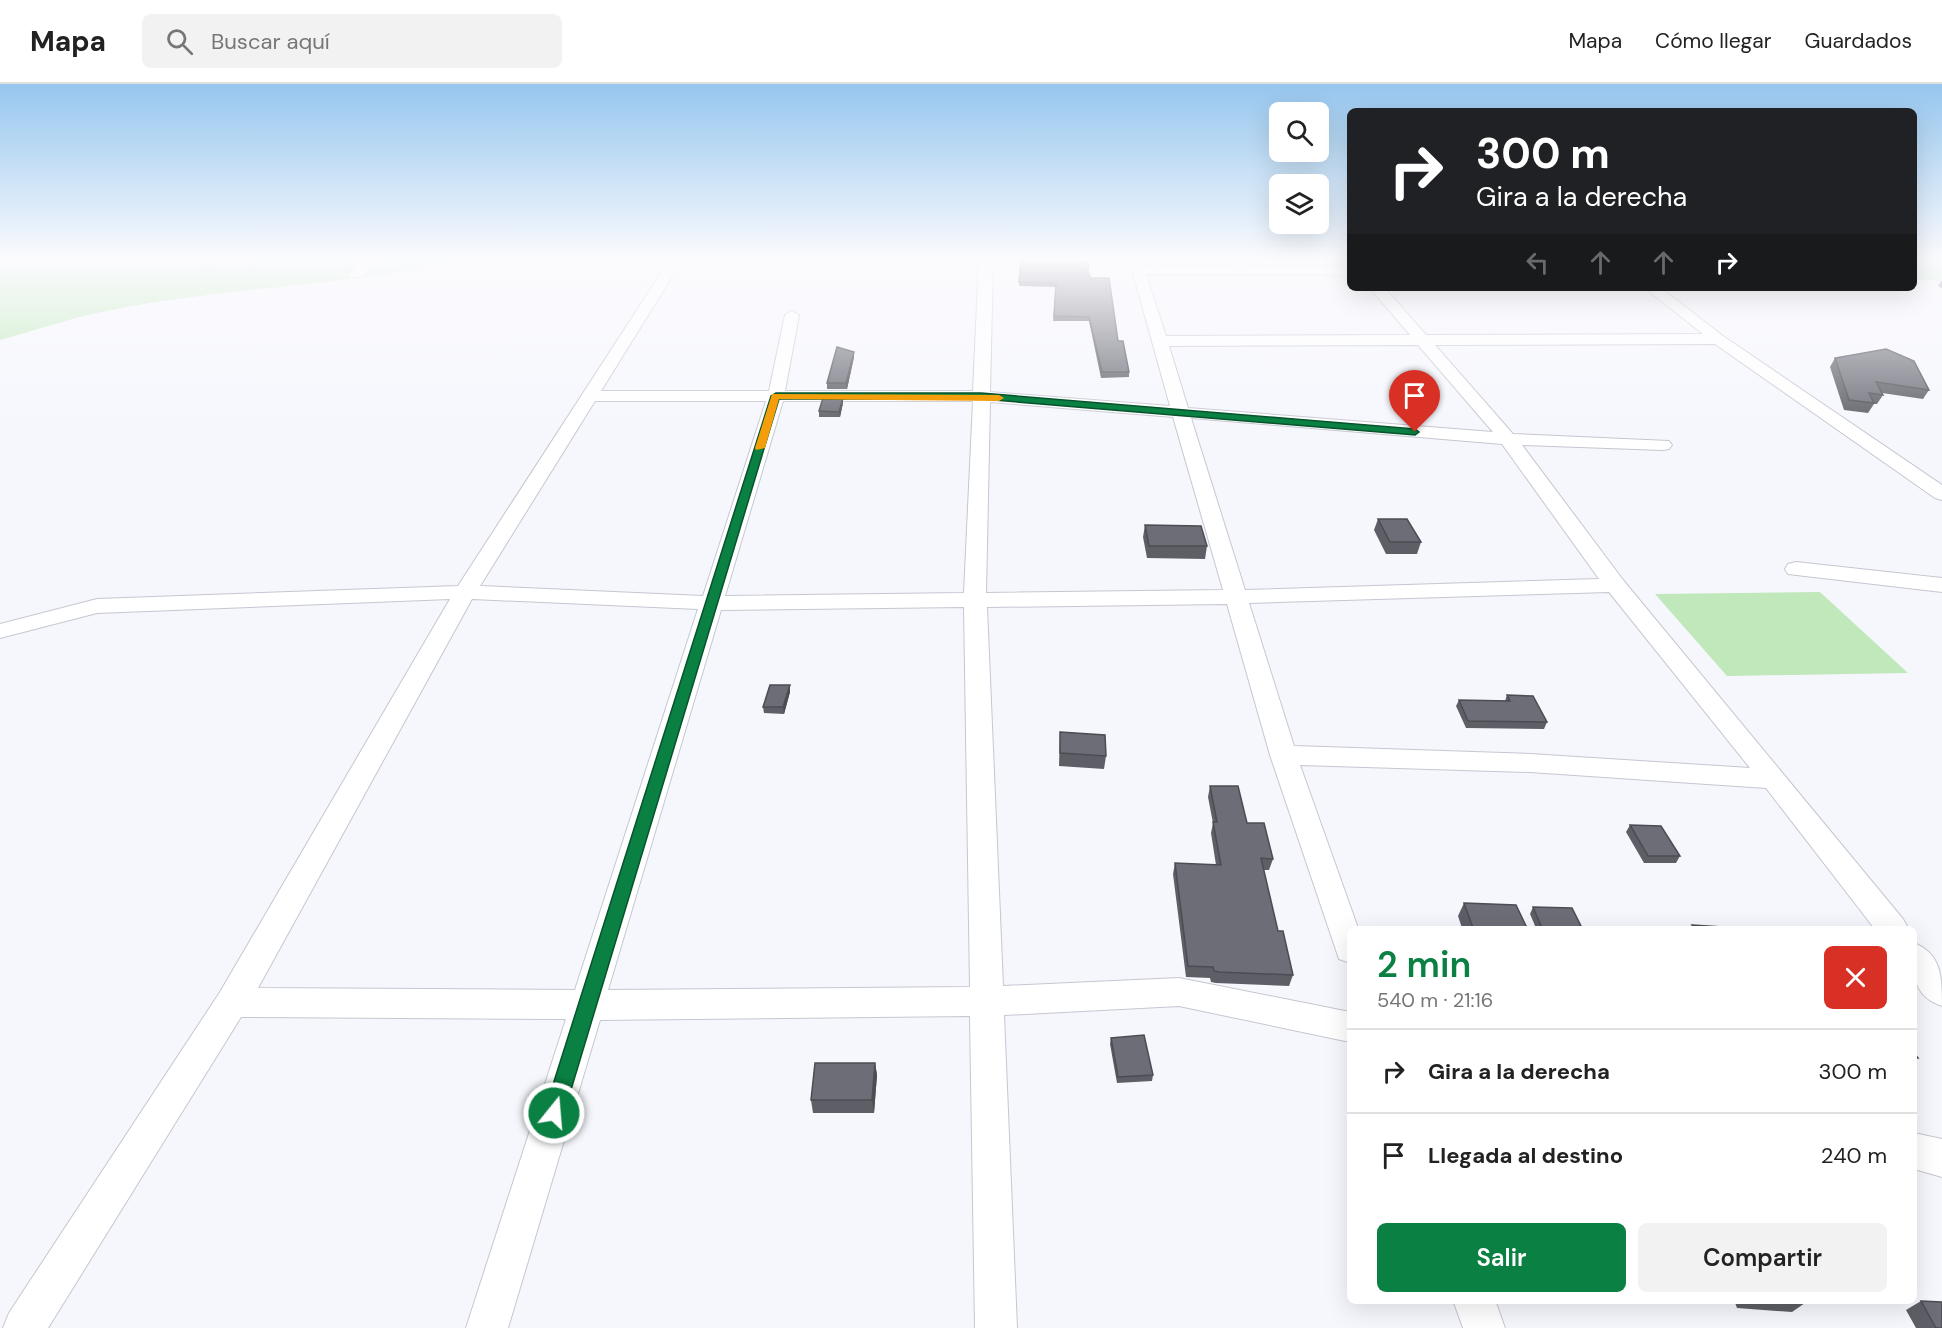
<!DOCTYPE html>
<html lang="es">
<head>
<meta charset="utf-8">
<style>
	:root { --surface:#fff; --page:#f2f2f2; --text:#222; --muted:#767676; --line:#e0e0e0; --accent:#0b8043 }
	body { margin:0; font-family:"DM Sans",sans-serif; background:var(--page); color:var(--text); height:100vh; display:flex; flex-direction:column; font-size:22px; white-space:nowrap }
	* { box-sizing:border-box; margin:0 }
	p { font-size:20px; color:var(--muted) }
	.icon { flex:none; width:33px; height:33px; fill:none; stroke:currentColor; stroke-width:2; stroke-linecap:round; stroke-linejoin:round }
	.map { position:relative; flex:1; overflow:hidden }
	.details { position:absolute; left:1347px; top:842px; width:570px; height:378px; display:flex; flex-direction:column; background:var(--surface); border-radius:9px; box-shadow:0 6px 24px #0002 }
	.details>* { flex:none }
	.hud { position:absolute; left:1347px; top:24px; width:570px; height:183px; border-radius:9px; box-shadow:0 6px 24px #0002; background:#202124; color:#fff; overflow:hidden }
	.buttons { position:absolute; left:1269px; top:18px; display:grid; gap:12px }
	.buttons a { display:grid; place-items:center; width:60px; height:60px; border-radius:9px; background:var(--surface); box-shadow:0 6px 24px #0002; font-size:30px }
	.pin { position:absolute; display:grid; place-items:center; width:51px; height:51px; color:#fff; margin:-62px -26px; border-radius:50% 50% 50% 0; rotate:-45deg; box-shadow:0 0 6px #0007 }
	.pin .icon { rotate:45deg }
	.me { position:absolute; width:66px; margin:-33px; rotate:17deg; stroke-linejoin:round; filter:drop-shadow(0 0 4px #0008) }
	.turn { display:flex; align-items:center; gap:21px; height:126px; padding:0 30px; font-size:27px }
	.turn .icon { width:78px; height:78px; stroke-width:2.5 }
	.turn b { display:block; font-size:42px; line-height:51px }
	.lanes { display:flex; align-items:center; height:57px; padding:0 30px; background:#0003; justify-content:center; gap:30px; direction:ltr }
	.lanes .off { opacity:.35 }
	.round { display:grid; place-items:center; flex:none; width:63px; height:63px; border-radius:9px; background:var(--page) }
	.summary { display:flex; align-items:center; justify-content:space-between; height:102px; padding:0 30px }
	h1 { font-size:36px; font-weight:600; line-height:45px; color:var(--accent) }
	.primary-button { display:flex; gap:12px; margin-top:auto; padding:12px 30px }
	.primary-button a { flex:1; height:69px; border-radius:9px; background:var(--accent); color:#fff; font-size:24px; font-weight:600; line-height:69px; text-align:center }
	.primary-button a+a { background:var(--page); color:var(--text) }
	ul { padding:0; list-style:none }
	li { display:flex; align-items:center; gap:18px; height:84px; padding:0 30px; border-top:2px solid var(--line) }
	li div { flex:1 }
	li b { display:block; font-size:22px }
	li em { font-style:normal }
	header { display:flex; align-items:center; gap:36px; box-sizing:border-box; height:84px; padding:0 30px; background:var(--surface); border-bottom:2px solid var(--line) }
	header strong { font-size:28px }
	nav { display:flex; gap:33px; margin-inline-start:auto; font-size:21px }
	.search { width:420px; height:54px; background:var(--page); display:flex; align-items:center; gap:15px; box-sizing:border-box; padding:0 21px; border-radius:9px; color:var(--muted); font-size:22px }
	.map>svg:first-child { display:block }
	.green { fill:#c0e8ba }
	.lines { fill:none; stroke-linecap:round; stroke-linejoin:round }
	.minor-casing { stroke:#c5c7d1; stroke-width:2 }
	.path { stroke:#9b9ba0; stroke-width:2; stroke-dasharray:2 2; stroke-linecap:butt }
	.minor { fill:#fff; fill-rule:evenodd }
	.wall { fill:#5d5e66 }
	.shaded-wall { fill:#4c4c53 }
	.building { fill:#6c6d77; stroke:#4c4c53; stroke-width:1.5 }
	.route { fill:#0b8043; stroke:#07532c; stroke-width:1.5 }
	.slow { fill:#f59e0b }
</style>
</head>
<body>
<header>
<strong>Mapa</strong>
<div class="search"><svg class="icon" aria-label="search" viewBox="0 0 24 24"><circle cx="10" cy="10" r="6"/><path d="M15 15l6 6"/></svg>Buscar aquí</div>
<nav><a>Mapa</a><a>Cómo llegar</a><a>Guardados</a></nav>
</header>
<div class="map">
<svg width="1942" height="1244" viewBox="0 0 1942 1244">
	<rect width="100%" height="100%" fill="#f6f7fd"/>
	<path class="green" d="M0,175h464c-123,29 -252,28 -376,56 -29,7 -59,17 -88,25z
		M1914,175h28v20l-3,2 -25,-2z
		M1820,508l88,81 -181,3 -72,-82z"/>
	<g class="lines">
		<g class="minor-casing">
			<path id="minor" d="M365,175h14l-18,18h-10l-2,-3z
				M670,175h13l-82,132h168l16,-76 7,-4 7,4 -14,76h188l6,-132h14l-3,133 180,14 -41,-147h13l2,7 206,1v8l-204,-1 20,62 244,-1 -40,-47h15l41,47 277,-1 -58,-46h16l62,48 219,149v15l-7,-2 -220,-154 -280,1 78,89 156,7 3,4 -3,4 -6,1 -141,-5 101,135 280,339 5,9h-34l-108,-140 -236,-16 -230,-7 58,163h-8v35l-11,-4 -69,-204 -43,-151 -240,3 16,379 176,-8 171,34v30l-171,-36 -175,9 13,313h-42l-5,-312 -370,4 -92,308h-42l100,-309 -325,-2 -193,311h-45l6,-15 211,-321 230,-393 -353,14 -97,25v-14l97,-25 361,-13zM1418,261l75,87 -305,-24 -19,-62zM595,317h171l-63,195 -223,-10zM783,317h190l-9,192 -239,3zM990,318l183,15 50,173 -237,3zM1191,334l311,26 97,135 -354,11zM1609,508l141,176 -220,-14 -236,-8 -45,-143zM472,515l226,10 -123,381 -317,-2zM964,523l6,380 -362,3 113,-380z
				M1796,478l146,16v14l-154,-18 -3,-5 3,-5z
				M1914,859c28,11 28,35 28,63 -32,-11 -28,-35 -28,-63z
				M1914,1049l28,6v38l-28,-8z
				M1453,1216h42l10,28h-42z"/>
		</g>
		<path class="path" d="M204,186l17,-11"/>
		<use href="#minor" class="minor"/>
	</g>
	<path class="wall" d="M1021,175l67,13 30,69 11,31v5l-28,1 -12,-57h-36l3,-34 -37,-1z
		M1942,196v8l-4,-2z
		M854,273l-7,32h-20v-6z
		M1835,274l94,32 -6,9 -41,-6 1,2 -6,9h-3l-6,9 -24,-3 -14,-43z
		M843,314v5l-3,14h-21v-6z
		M1378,435l43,23 -4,12h-31l-12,-24z
		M1145,441l62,21 -2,13 -58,-1 -4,-21z
		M790,601v7l-6,22 -20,-1 -1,-6z
		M1507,611l40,27 -3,7 -78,-1 -10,-22 3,-6 46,1z
		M1060,648l46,24 -2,13 -45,-3z
		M1210,702l37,37 26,36 -4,11h-6l15,61 15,44 -4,11 -73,-3 -5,-1 -1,-4 -24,-1 -13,-103 2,-11 41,2 -5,-32 2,-10 -5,-26z
		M1630,741l50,31 -4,7h-32l-18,-31z
		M1464,819l63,25h-65l-4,-12z
		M1533,823l49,21h-46l-6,-14z
		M1111,954l42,37 -1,6 -35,2 -7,-39z
		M875,979l2,12 -3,38h-61l-2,-13z
		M1734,1216h70l1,3 -13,9 -55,-4z
		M1921,1217l21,27h-26l-10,-18z"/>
	<path class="shaded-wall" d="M854,268v5l-7,32 -1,-6z
		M843,314v5l-3,14 -1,-5z
		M790,601v7l-6,22 -1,-7z
		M875,979l2,12 -3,38 -2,-13z"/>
	<path class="building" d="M1021,175h67v13l3,6h18l9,63h5l6,31h-27l-13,-55 -35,-1 2,-33 -37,-1z
		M837,263l17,5 -8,31h-19z
		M1886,265l28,12 15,29 -53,-8 7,13 -14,-2 5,10 -25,-3 -14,-42z
		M823,314h20l-4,14 -20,-1z
		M1378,435h29l14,23h-31z
		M1145,441l56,1 6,20h-58z
		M770,601h20l-7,22h-20z
		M1507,611l26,1 14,26 -79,-1 -9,-21 51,1z
		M1060,648l45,3 1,21 -46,-3z
		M1210,702h28l9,37h17l9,36 -12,-1 17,73h5l10,44 -74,-3 -5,-1 -1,-4 -25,-1 -13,-103 46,2 -8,-43h4z
		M1630,741l31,1 19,30h-32z
		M1464,819l52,2 11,23h-54z
		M1533,823l39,1 10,20h-40z
		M1692,841l31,2h41l1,1h-71z
		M1144,951l9,40 -35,2 -7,-39z
		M1914,969l4,5h-4z
		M815,979h60l-3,37h-61z
		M1779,1216h25l1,3z
		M1921,1217l21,1v26h-6z"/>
	<linearGradient id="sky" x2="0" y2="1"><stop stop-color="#96c6ee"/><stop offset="0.5" stop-color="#fbfbfe"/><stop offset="1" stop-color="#fbfbfe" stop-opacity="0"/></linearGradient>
	<rect width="1942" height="350" fill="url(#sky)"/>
	<path class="route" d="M981,309l434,36 4,3 -4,3 -434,-36h-202l-215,714 -3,6 -7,3 -7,-3 -3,-6 227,-717 5,-3z"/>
	<path class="slow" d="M772,310l227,1 5,3 -5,3 -220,-2 -14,49 -9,2 -1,-2z"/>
</svg>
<div class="buttons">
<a><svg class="icon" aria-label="search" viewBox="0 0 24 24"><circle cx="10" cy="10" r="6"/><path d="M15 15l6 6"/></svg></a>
<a><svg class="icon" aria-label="layers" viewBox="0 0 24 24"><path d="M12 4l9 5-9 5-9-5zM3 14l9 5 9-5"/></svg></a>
</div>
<div class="pin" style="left:1415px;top:348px;background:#d93025"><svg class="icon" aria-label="arrive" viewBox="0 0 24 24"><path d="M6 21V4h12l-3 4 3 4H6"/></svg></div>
<svg class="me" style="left:554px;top:1029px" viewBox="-20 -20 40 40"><circle r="17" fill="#0b8043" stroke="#fff" stroke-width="3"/><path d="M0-11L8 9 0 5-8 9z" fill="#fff"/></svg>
<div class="hud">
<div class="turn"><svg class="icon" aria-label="right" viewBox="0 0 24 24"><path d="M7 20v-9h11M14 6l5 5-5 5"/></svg><div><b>300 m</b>Gira a la derecha</div></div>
<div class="lanes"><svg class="icon off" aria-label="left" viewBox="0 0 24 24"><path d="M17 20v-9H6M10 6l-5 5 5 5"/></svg><svg class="icon off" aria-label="ahead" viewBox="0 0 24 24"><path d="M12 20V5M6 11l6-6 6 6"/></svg><svg class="icon off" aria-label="ahead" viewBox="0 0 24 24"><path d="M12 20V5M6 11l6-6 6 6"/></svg><svg class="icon" aria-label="right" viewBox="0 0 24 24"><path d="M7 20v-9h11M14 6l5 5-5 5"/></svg></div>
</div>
<section class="details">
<div class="summary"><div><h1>2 min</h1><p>540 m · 21:16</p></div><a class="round" style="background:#d93025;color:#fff"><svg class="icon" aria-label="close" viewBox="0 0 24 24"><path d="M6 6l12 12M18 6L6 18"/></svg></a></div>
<ul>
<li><svg class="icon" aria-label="right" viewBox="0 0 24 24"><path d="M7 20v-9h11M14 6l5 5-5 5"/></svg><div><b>Gira a la derecha</b></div><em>300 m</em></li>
<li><svg class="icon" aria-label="arrive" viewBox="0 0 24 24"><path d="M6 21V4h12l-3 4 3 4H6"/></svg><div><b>Llegada al destino</b></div><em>240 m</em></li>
</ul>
<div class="primary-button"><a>Salir</a><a>Compartir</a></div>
</section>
</div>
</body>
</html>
